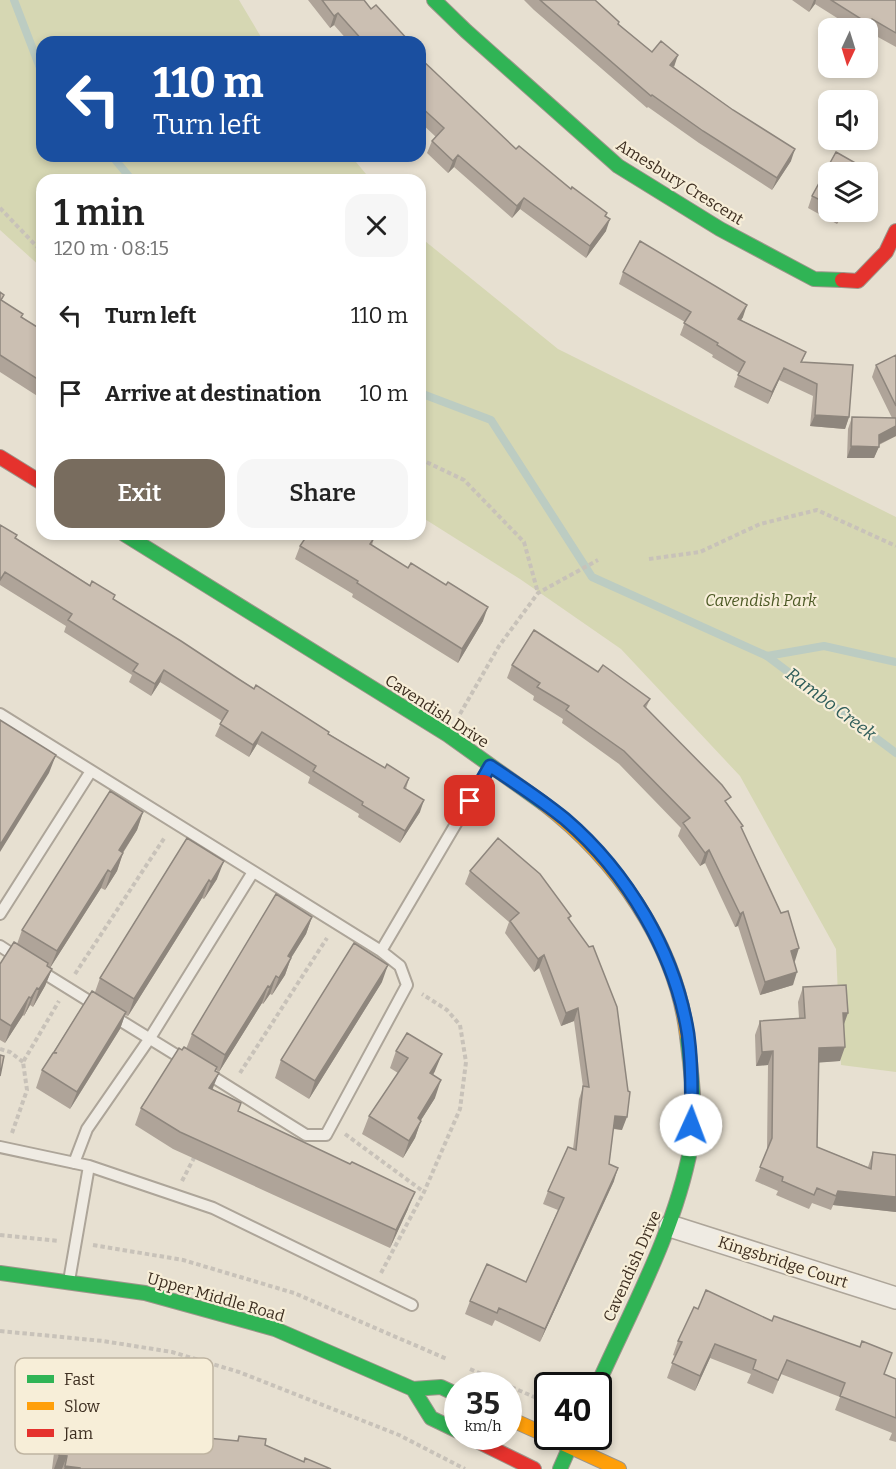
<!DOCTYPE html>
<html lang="en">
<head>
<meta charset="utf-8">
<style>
	:root { --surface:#fff; --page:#f6f6f6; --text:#222; --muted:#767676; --accent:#786c5e }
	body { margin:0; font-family:Bitter,serif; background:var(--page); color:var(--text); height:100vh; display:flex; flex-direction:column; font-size:22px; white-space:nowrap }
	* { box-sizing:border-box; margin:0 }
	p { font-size:20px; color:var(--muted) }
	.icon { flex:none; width:33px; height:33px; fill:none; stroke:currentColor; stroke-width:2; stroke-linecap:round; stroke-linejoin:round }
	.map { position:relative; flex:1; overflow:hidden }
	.side { position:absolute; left:36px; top:174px; width:390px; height:366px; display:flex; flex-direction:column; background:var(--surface); border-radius:18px; box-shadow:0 3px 9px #0003 }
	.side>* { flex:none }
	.hud { position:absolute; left:36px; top:36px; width:390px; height:126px; border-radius:18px; box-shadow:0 3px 9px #0003; background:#1a4fa0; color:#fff; overflow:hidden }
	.needle { width:39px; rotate:184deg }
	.tools { position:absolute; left:818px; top:18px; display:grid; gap:12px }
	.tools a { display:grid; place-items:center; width:60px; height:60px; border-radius:12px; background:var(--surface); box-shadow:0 3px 9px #0003; font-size:30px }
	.speed { position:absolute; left:444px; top:1372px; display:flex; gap:12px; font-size:30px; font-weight:700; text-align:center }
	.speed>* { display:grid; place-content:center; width:78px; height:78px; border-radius:50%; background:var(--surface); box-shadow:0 3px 9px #0003; line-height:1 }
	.speed small { font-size:15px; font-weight:400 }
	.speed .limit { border:3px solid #111; border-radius:9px; background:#fff; color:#111 }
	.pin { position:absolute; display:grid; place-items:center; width:51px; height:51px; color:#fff; margin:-26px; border-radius:12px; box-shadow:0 3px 9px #0006 }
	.me { position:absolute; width:66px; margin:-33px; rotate:2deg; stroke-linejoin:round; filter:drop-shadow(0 0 4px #0008) }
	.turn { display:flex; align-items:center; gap:21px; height:126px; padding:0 18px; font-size:27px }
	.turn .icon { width:78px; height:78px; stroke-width:2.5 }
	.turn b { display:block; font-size:42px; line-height:51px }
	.round { display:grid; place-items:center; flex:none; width:63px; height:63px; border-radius:18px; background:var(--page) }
	.headline { display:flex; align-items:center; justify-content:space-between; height:102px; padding:0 18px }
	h1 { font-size:36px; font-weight:600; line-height:45px }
	.button { display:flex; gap:12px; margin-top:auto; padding:12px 18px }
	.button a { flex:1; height:69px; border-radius:18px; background:var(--accent); color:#fff; font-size:24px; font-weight:600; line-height:69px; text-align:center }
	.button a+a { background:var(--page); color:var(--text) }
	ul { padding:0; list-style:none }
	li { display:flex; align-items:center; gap:18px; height:78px; padding:0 18px }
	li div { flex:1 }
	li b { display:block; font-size:22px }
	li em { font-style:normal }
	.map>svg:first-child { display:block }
	.green { fill:#d6d7b3 }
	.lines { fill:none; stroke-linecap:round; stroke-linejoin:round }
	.stream { stroke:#bcccc2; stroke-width:8 }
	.lane-casing { stroke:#ada599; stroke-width:14 }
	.street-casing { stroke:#ada599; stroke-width:24 }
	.fast-casing { stroke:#9c958a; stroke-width:16 }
	.slow-casing { stroke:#9c958a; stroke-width:16 }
	.jam-casing { stroke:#9c958a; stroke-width:16 }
	.path { stroke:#c8c2b9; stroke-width:4; stroke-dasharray:4.5 3; stroke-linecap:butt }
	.lane { stroke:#efebe3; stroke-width:10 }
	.street { stroke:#efebe3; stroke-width:21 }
	.fast { stroke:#30b455; stroke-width:14 }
	.slow { stroke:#ff9f0a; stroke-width:14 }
	.jam { stroke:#e5322d; stroke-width:14 }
	.wall { fill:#afa499 }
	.shaded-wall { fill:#8e867d }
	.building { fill:#cbbfb2; stroke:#8e867d; stroke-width:1.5 }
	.route-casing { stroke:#114b97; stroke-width:15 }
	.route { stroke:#1a73e8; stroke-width:10 }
	.labels { text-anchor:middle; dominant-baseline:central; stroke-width:4.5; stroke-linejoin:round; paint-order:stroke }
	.street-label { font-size:16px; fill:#3d2e20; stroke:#f7eed8 }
	.park-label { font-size:16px; font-style:italic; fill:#4d5a26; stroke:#f7eed8 }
	.water-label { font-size:18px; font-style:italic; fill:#2f5d5a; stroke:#f7eed8 }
	.key { fill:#f7eed8; stroke:#bfb4a1; stroke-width:1.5 }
	.key-label { font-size:16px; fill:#3d2e20 }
</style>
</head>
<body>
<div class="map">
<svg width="896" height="1469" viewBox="0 0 896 1469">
	<rect width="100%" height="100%" fill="#e7e0d1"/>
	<path class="green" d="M0,0h239l25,42h-222v114h309l20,24h-329v88l-42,-38z
		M420,237l138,112 338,168v555l-55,-7 -5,-116 -96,-173 -119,-127 -101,-70 -100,-63z"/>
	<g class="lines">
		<path class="stream" d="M14,0l28,73
			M112,156l20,24
			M420,393l71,27 101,157 175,79 129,97
			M767,656l57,-10 72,16"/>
		<g class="lane-casing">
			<path id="lane" d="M0,714l381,237 19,15 7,19 -81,150h-20l-101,-63
				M0,914l91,-143
				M0,946l20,13
				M381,951l109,-185
				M39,970l58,36
				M113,1016l73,45
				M0,1147l89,19 124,42 199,97
				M74,1163l13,-34 63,-91 103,-166
				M69,1281l20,-115"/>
		</g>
		<g class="street-casing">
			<path id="street" d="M670,1226l226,72"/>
		</g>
		<g class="fast-casing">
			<path id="fast" d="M434,0l32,31 152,135 102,63 94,50 28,1
				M124,534l324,201 95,68
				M0,1273l145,20 130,36 138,60 28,-2 17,8
				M597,1386c35,-78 78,-155 94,-240 6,-35 0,-75 -4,-110
				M413,1389l18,29 27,13
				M560,1469l14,-32"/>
		</g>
		<g class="slow-casing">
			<path id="slow" d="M543,803c73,56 133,140 144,233
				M508,1418l40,18
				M549,1437l70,32"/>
		</g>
		<g class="jam-casing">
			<path id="jam" d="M842,280l16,1 28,-29 10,-21
				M0,457l42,26
				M469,1437l65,32"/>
		</g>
		<path class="path" d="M0,208l42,44
			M420,459l44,21 60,62 14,51
			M649,559l51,-7 60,-28 57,-14 79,36
			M460,714l39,-68 39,-53 60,-33
			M75,974l90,-137
			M0,1049l10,3 13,10
			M240,1073l87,-135
			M12,1133l15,-43 -4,-28 36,-61
			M345,1134l79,58
			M182,1181l13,-25
			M0,1235l59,6
			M93,1245l90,15 111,33 153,66
			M381,1273l43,-81 36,-83 6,-47 -6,-37 -13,-15 -25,-16
			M0,1331l103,10 69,11 67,20 160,63 66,34
			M470,1369l78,34"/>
		<use href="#lane" class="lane"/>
		<use href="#street" class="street"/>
		<use href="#fast" class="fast"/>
		<use href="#slow" class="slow"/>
		<use href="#jam" class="jam"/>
	</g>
	<path class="wall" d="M308,0h56l7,9 38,33h-60l-15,-17 -4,3z
		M524,0h71l24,22 -1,2 34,28 22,15 117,94 -19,29 -73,-47 -51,-36 -1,1 -113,-98z
		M792,0h104v47l-29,-16v-3h-14l-38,-24 -6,8z
		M420,58l96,91 55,40 36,24 -1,3v15l-20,27 -66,-49 -8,9 -58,-51 -6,6 -21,-20 5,-12 4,-4 -16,-15z
		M836,152l30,17 -1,3h-37v40h16l-7,12 -29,-16 4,-12z
		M623,272l120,45 -2,3 65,32 -4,10 47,55 -4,12 -35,-3 3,-30 -34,-16 -11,24 -34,-17 5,-14 -27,-16 1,-2 -33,-20 5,-13 -66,-38z
		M0,292l2,9 19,16 21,13v69l-42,-27z
		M896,355v81l-17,9 -5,13h-27l1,-29 4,-12 40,1 -20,-41 4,-12z
		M0,525l17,10 -1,3 221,140 148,90 24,10 -3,11 14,23 -20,31 -42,-26 1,-3 -51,-31 2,-6 -53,-33 -8,13 -34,-21 7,-15 -62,-39 -9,14 -22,-14 3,-7 -68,-43 2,-6 -66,-41z
		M254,534h12l-4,6z
		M297,534h71l6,4 -2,7 111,76 -25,42 -106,-66 1,-3 -58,-35 5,-13 5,-7z
		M512,665l86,7 52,27 -4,9 82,97 13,24 54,132 -2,24 -33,10 -22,-69 -3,1 -30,-64 -5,3 -22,-30 3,-8 -62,-64 -57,-41 1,-4 -30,-19 1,-4 -27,-18z
		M143,812l-6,18 -14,23 -6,18 -12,19 -4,-2 -51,80 2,1 -7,17 -12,21 -3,-2 -6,11 -1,-1 -18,28 -5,-3v-76l17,-20 5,-14z
		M187,838l30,41 -13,20 -2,-1 -74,118 -3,-1 -5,14 -50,80 -34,-21 6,-18 50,-79 3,1 5,-14z
		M470,871l101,45 -2,4 53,210 -9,-1 -4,35 5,17 -74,161 -45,-22 -3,6 -27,-12 5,-13 56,-19 32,-72 -15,-6 5,-13 25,-42 6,-50 4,-12 -9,-66 -13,5 -22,-58 -5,4 -29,-39 4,-11 -44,-38z
		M312,917l-6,17 -15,24 -6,17 -13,20 -2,-1 -7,10 -1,-1 -43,69 -3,-2 -3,19 25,22 170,98 -18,39 -217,-99 -38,-24 6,-17 41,-58 4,-1 6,-15z
		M382,982l-73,117 -34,-21 6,-18z
		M803,987l41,39 -4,35 -22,1 -1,85 51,20 5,-15 23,3v-1v58l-63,-7 -2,5 -19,-7 -3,6 -33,-14 2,-4 -23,-10 12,-30 1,-86 -12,1 -1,-31 5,-14 39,-3 -1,-16z
		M396,1051l39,20 -2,4 2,23 -14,22 -6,18 -12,20 -41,-24 7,-18 29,-43 -8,-5z
		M698,1309l198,70v63l-7,-2 3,-7 -57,-23 5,-13 -59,-23 -8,20 -26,-11 4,-9 -41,-16 -15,33 -28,-13 8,-22 -2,-1 5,-14z
		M64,1415l46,11 40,5 2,-6 45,12 40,4 2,-5 26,9 39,17 27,7h-279l4,-32z"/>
	<path class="shaded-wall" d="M814,0h2l-1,4 -6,8z
		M338,13l-4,12 -4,3 4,-12z
		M678,55l-4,12 -4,-2z
		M795,149l-4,12 -19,29 5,-12z
		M458,155l-4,12 -6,6 5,-12z
		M524,198l-4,11 -8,9 5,-12z
		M842,212h2l-7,12z
		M610,219l-4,12 -20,27 4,-12z
		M747,305l-4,12 -9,14 4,-12z
		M784,368l-5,12 -11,24 4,-12z
		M815,415l34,2 -4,12 -35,-3z
		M896,426v10l-21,10 4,1 -5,11h-27l4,-12z
		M488,607l-5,14 -25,42 4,-14z
		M164,670l-4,12 -9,14 4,-12z
		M262,732l-5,12 -8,13 4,-12z
		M56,755l-7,18 -49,79v-7z
		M424,800l-4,12 -20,31 5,-12z
		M143,812l-6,18 -24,38 6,-18z
		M709,850l-4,13 -5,3 5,-13z
		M123,853l-6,18 -12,19 6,-18z
		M224,861l-7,18 -13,20 7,-17z
		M108,870l-7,18 -51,80 7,-17z
		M209,880l-7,18 -74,118 6,-17z
		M743,912l-5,14 -3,1 5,-13z
		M312,917l-6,17 -15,24 -6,17 -13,20 16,-39z
		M799,948l-4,13 -9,3 5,-13z
		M544,955l-5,13 -5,4 4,-13z
		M388,965l-6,17 -73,117 6,-18z
		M52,969l-7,17 -12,21 6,-18z
		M797,972l-4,13 -33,10 5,-13z
		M276,976l-6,18 -7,10 7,-17z
		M268,986l-6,17 -43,69 6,-17z
		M37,988l-7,17 -6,11 7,-18z
		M29,997l-6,18 -18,28 6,-17z
		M578,1008l-4,13 -13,5 5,-13z
		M126,1012l-6,17 -50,80 7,-17z
		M843,1013h5l-5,14z
		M845,1047l-5,14 -26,2 5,-15z
		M773,1051l-5,14 -12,1 6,-14z
		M442,1054l-7,17 -11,19 6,-17z
		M219,1073l-7,17 -3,-2z
		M441,1080l-6,18 -24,38 7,-18z
		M615,1116l12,1 -5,13 -12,-2z
		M421,1121l-6,17 -12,20 6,-17z
		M618,1168l-4,13 -74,161 5,-13z
		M838,1191l58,6v15l-63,-7 -2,5z
		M415,1192l-7,17 -18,39 6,-18z
		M715,1344l-5,14 -15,33 5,-15z
		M59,1455l8,1 -5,13h-8z
		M65,1466l15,2 -1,1h-15z"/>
	<path class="building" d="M322,0h42l7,9 5,-4 33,36 -1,1h-44l-26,-29 -4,3z
		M540,0h55l24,22 -1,2 34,28 9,-11 17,14 -8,10 63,45 62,39 -18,29 -74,-47 -51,-36 -1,1z
		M831,0h65v33l-24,-14 -3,5z
		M420,58l96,91 3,-3 52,43 1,-2 35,26 -2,3 5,3 -20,27 -66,-48 -7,8 -59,-51 -5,6 -21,-20 12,-13 -24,-22z
		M836,152l30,17 -2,3h-36v32l-16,-8z
		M640,241l107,64 -9,14 68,33 -5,10 52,3 -4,52 -34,-2 2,-31 -33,-16 -12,24 -34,-17 7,-13 -28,-17 1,-2 -34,-20 7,-11 -68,-40z
		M0,292l4,3 -3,5 22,14 -2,3 21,13v52l-42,-27z
		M896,355v51l-20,-41z
		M852,417l44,1v8l-17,9v12l-28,-1z
		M0,525l17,10 -2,3 75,48 2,-5 23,14 -2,4 68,42 56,37 17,11 2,-4 73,47 -1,2 57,34 2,-4 22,14 -5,10 20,12 -19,31 -43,-26 1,-3 -50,-31 3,-5 -54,-34 -9,13 -33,-21 8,-13 -64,-41 -9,14 -22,-13 5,-7 -70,-44 4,-6 -67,-42 -5,8z
		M308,534h60l6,4 -4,6 38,24 3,-5 35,22 2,-3 40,25 -26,42 -105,-66 1,-2 -58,-35z
		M534,630l64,42 5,-7 47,34 -6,7 78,79 9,12 -6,4 18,25 -2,1 40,86 7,-2 11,37 -8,3 6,21 -32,10 -22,-70 -3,2 -31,-64 -4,3 -22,-30 7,-5 -66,-67 -58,-41 3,-4 -32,-19 3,-4 -28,-18z
		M0,720l56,35 -56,90z
		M110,791l33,21 -24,38 4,3 -12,19 -3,-2 -51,81 -35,-21z
		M187,838l37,23 -13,21 -2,-2 -75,119 -34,-21z
		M498,838l42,36 31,42 -3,2 21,29 4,-1 24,61 11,84 2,1 -3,25 -12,-1 -6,48 9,4 -73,161 -46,-21 -2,5 -27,-12 17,-37 39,18 38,-84 -16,-7 20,-44 8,3 7,-64 6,1 -11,-79 -12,5 -22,-58 -6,4 -28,-38 9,-8 -49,-42z
		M276,894l36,23 -24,39 3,2 -12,20 -3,-2 -6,11 -2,-1 -43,69 -33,-21z
		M14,942l34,21 -1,3 5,3 -13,20 -2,-1 -6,10 -2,-1 -18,29 -11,-7v-55z
		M354,943l34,22 -73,116 -34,-21z
		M846,985l2,28h-5l2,34 -26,1 -2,99 54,22 2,-17 23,3v42l-58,-6 -2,5 -19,-8 -3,7 -32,-14 1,-4 -23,-10 12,-29 1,-87 -11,1 -2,-31 45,-3 -2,-31z
		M92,991l34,21 -49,80 -35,-22 11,-17h4l-3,-1z
		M407,1033l35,21 -12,19 11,7 -23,38 3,3 -12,20 -40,-25 39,-58 -12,-7z
		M184,1047l33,20 -2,4 4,2 -10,15 32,15 -3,8 112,53 2,-2 63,30 -19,38 -216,-98 -39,-24 38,-60 3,2z
		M0,1055l4,1 -4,20z
		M706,1290l66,31 2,-5 86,31 2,-6 30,12 -8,21 12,5v39l-56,-22 5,-13 -58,-23 -9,20 -25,-11 3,-9 -41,-16 -15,32 -28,-13 10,-21 -4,-1 16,-34 4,2z
		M64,1415l47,5 -1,6 41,5 1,-6 46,6 -1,6 41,4 1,-5 27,3 -1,6 39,17 1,-4 26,11h-251v-1l-15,-2 2,-10 -8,-1z"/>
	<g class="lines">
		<g class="route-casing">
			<path id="route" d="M470,801l20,-35c26,17 52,34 75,53 62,53 110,133 123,215 4,30 4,60 3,91"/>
		</g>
		<use href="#route" class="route"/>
	</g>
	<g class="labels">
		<g class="street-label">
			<text transform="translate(680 182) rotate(32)">Amesbury Crescent</text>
			<text transform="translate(437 711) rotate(33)">Cavendish Drive</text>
			<text transform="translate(783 1262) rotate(18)">Kingsbridge Court</text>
			<text transform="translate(632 1266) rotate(-66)">Cavendish Drive</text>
			<text transform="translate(216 1297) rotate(16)">Upper Middle Road</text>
		</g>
		<g class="park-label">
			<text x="761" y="600">Cavendish Park</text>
		</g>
		<g class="water-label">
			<text transform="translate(831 704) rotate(37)">Rambo Creek</text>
		</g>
	</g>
	<rect x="15" y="1358" width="198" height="96" rx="9" class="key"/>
	<rect x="27" y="1375" width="27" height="8" fill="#30b455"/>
	<rect x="27" y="1402" width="27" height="8" fill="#ff9f0a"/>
	<rect x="27" y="1429" width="27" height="8" fill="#e5322d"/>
	<g class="key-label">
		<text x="64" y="1385">Fast</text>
		<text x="64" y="1412">Slow</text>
		<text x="64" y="1439">Jam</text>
	</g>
</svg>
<div class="tools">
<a><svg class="needle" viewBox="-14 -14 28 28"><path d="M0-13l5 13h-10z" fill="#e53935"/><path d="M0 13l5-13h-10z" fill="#767676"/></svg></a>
<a><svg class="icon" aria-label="sound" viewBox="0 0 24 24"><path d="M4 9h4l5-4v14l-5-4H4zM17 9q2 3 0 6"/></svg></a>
<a><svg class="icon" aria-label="layers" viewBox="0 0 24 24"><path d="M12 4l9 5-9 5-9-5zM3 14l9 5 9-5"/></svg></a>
</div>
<div class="speed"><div>35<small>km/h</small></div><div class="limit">40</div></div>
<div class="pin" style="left:470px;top:801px;background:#d93025"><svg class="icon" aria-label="arrive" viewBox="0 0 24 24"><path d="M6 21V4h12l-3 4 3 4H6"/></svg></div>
<svg class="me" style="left:691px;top:1125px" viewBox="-20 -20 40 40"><circle r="19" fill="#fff"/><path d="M0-13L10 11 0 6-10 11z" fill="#1a73e8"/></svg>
<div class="hud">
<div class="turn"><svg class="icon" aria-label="left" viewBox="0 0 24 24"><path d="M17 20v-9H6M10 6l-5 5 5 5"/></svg><div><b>110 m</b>Turn left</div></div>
</div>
<section class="side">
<div class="headline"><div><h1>1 min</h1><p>120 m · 08:15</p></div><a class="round"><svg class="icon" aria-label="close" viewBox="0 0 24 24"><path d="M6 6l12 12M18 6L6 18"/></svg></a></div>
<ul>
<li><svg class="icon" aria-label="left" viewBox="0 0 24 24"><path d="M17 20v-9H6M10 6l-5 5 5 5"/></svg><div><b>Turn left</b></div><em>110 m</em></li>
<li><svg class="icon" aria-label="arrive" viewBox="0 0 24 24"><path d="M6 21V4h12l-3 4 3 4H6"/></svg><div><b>Arrive at destination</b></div><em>10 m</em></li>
</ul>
<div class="button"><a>Exit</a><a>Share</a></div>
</section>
</div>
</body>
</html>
